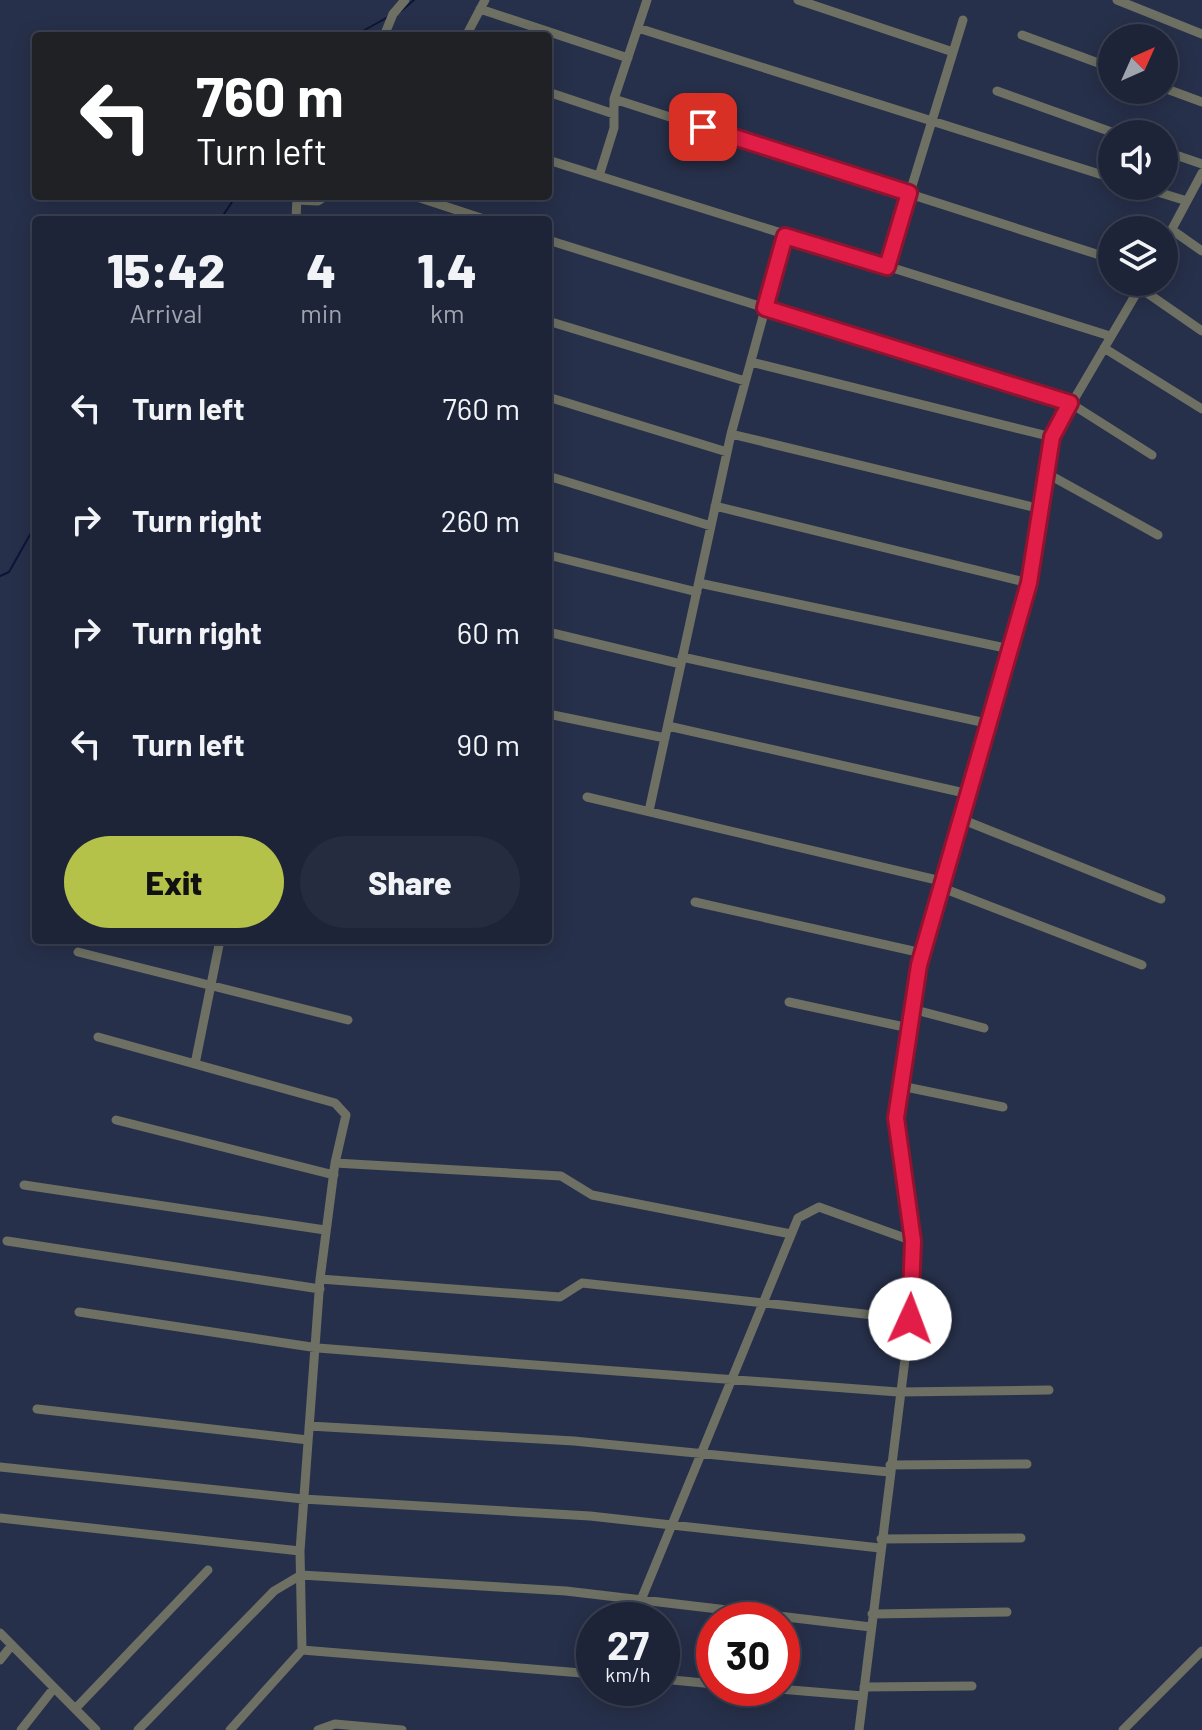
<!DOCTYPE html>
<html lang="en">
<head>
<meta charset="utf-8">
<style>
	:root { --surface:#1d2438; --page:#252c40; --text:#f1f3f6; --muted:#a0a4ae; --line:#3b4153; --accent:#b4c24a }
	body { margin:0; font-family:Barlow,sans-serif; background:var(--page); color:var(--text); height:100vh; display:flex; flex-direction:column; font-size:30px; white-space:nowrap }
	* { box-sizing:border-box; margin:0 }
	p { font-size:26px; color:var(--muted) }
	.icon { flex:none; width:44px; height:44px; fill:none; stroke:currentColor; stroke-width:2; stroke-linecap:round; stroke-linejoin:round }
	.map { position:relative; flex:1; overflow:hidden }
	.sheet { position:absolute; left:32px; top:216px; width:520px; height:728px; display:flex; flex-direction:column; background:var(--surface); border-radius:8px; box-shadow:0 4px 20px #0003,0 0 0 2px var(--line) }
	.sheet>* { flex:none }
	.guide { position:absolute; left:32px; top:32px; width:520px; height:168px; border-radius:8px; box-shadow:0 4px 20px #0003,0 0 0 2px var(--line); background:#202124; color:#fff; overflow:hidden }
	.needle { width:52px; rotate:45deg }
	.fabs { position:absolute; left:1098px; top:24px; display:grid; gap:16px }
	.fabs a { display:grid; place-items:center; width:80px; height:80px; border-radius:50%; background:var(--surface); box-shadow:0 4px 20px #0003,0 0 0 2px var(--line); font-size:40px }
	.speed { position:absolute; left:576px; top:1602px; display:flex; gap:16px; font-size:40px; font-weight:700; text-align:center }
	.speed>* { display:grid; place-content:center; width:104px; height:104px; border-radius:50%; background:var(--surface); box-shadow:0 4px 20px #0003,0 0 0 2px var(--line); line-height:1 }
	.speed small { font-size:20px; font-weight:400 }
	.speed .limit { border:12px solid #d22; background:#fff; color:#111 }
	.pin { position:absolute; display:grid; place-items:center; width:68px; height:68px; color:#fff; margin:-34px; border-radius:16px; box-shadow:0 4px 12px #0006 }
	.me { position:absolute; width:88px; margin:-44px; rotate:2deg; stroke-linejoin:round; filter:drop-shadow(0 0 6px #0008) }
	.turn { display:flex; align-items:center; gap:28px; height:168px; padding:0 32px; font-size:36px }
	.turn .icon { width:104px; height:104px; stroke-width:2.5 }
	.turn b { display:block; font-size:56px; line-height:68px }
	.eta { display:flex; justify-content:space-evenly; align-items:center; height:136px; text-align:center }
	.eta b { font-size:48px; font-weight:800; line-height:56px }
	.action { display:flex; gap:16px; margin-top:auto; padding:16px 32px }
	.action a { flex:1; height:92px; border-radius:48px; background:var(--accent); color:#111; font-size:32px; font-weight:800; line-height:92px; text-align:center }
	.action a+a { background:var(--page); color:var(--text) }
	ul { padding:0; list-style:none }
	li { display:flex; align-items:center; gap:24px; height:112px; padding:0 32px }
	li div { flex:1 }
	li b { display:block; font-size:30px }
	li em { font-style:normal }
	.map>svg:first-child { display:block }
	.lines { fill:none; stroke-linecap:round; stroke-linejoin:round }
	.stream { stroke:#0c1539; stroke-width:2 }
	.street { stroke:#6d7062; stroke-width:9 }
	.route-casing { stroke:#92132f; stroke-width:20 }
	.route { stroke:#e11d48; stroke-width:14 }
</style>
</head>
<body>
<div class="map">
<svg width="1202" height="1730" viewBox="0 0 1202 1730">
	<rect width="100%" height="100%" fill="#27304a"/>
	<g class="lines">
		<path class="stream" d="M401,11l13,-11
			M354,36l34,-19
			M220,220l16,-24
			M0,576l9,-4 27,-48"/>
		<path class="street" d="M798,0l155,52
			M1117,0l85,34
			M480,9l148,49
			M638,28l474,150
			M1022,35l90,33
			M384,36l9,-22 12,-14
			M466,36l19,-36
			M1164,88l38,14
			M997,91l120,43
			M548,92l66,22
			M614,99l498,160
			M1164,151l38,13
			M548,160l562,176
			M599,176l15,-48v-29l33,-99
			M1138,186l49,15
			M414,196l73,24
			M296,200l22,1 8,-5
			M296,220l1,-24
			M1172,230l30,21
			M548,240l522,163 82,52
			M1164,244l38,-71
			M887,267l76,-247
			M1140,288l62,43
			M548,321l197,60
			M1104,348l98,61
			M751,362l301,75
			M548,397l179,55
			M731,434l310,75
			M1046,473l112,62
			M548,476l163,50
			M715,506l314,77
			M548,555l149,37
			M699,583l311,66
			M548,632l133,32
			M682,657l304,66
			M548,714l117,24
			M668,726l301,68
			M587,797l354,84
			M649,811l82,-377 54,-198
			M961,819l200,80
			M940,887l202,78
			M695,902l227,51
			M78,952l270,68
			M789,1002l120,26
			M912,1009l72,19
			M98,1037l237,66 11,12 -11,48 -15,116 -20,272 2,99 -72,80
			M195,1064l25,-124
			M901,1086l102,21
			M116,1120l218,55
			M335,1163l226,13 31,19 199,39
			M24,1185l301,45
			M7,1241l313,48
			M320,1279l240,18 22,-14 328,36
			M79,1312l239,36 151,12 429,32 151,-2
			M37,1409l271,31
			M309,1426l265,15 315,31
			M890,1465l137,-1
			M0,1467l303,32 287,17 290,32
			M0,1518l300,33
			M881,1539l140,-1
			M641,1600l157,-382 21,-11 94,34
			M872,1614l135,-2
			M0,1633l96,97
			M302,1650l292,24
			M0,1660l12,-15
			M662,1679l52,5
			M864,1687l108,-1
			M767,1688l96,8
			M75,1709l133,-139
			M21,1730l33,-42
			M138,1730l136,-139 27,-16 265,16 305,36
			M318,1730l17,-6 67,6
			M859,1730l51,-411 3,-78 -17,-123 23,-153 110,-382 23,-146 91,-155
			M1123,1730l79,-79"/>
	</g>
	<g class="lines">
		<g class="route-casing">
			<path id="route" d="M703,127l206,66 -22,74 -102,-31 -20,72 305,95 -18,34 -23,146 -110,382 -23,153 17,123 -3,78"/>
		</g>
		<use href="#route" class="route"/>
	</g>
</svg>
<div class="fabs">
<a><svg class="needle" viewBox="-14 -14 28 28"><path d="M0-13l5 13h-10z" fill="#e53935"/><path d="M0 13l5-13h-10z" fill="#a0a4ae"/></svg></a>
<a><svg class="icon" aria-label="sound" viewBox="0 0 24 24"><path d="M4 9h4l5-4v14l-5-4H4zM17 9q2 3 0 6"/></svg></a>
<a><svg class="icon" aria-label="layers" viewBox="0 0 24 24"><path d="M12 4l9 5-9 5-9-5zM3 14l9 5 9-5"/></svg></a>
</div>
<div class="speed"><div>27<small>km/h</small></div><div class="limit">30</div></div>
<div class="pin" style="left:703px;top:127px;background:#d93025"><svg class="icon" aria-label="arrive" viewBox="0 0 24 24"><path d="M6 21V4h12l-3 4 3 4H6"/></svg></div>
<svg class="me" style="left:910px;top:1319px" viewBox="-20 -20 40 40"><circle r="19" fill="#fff"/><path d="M0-13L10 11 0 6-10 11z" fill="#e11d48"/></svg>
<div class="guide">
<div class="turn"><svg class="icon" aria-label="left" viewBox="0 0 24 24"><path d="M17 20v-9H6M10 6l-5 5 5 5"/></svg><div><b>760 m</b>Turn left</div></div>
</div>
<section class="sheet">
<div class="eta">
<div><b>15:42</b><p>Arrival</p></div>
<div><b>4</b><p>min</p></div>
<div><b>1.4</b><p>km</p></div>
</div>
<ul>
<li><svg class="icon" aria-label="left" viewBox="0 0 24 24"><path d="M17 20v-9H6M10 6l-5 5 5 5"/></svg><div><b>Turn left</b></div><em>760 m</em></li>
<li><svg class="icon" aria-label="right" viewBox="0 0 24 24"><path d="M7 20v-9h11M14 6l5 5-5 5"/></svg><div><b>Turn right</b></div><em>260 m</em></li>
<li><svg class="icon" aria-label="right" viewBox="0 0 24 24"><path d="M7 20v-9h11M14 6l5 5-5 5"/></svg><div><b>Turn right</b></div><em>60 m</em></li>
<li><svg class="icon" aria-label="left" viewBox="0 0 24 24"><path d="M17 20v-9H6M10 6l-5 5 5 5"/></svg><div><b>Turn left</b></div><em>90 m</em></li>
</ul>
<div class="action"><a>Exit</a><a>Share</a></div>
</section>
</div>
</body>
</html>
